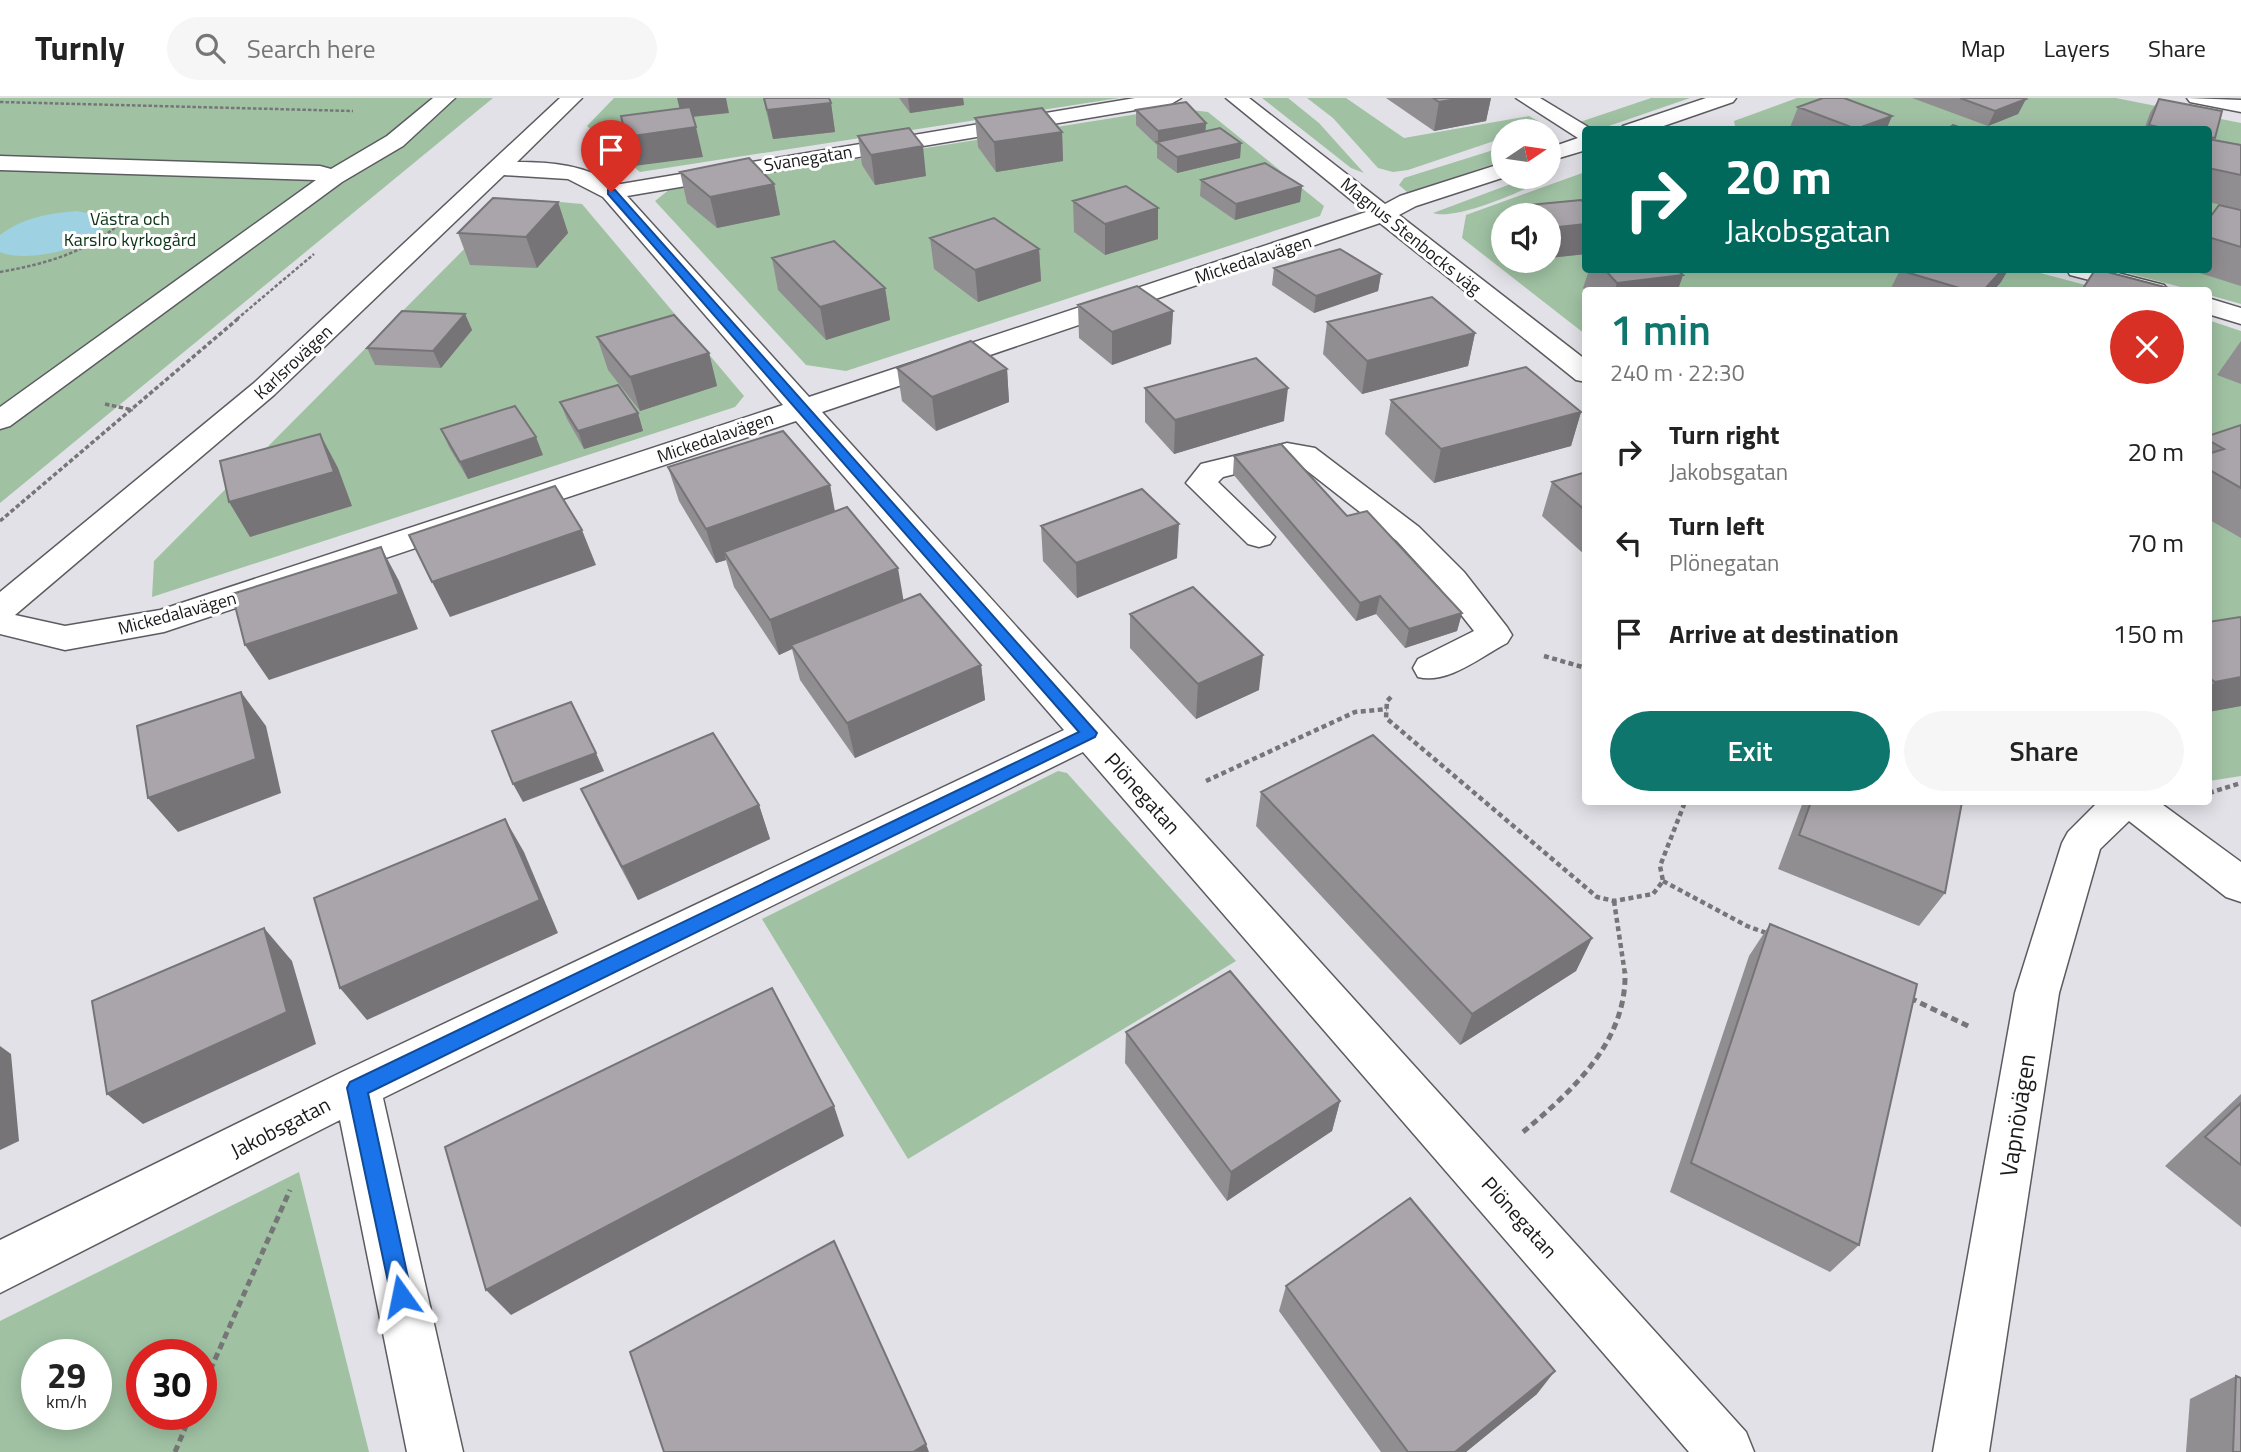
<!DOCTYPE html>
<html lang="en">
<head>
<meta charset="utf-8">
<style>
	:root { --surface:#fff; --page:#f6f6f6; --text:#222; --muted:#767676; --line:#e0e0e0; --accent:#0f766e }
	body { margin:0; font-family:"Titillium Web",sans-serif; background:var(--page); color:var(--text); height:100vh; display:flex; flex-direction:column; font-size:26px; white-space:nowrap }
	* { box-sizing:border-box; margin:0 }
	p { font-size:23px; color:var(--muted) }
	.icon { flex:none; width:38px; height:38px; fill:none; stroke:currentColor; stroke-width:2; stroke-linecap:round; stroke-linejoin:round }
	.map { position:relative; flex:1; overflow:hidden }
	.details { position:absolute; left:1582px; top:189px; width:630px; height:518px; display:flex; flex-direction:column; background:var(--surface); border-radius:7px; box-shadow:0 4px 18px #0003 }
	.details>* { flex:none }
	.guide { position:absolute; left:1582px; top:28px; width:630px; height:147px; border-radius:7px; box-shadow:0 4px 18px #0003; background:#00695c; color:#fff; overflow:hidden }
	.needle { width:46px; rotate:77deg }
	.tools { position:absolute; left:1491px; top:21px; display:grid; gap:14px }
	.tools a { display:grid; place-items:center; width:70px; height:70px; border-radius:50%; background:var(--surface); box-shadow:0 4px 18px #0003; font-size:35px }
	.speed { position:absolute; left:21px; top:1241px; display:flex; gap:14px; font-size:35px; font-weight:700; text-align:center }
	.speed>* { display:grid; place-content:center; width:91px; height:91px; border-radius:50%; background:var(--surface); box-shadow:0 4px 18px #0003; line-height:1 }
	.speed small { font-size:18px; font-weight:400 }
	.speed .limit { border:10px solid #d22; background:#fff; color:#111 }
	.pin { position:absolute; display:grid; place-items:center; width:60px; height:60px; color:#fff; margin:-72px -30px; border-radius:50% 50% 50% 0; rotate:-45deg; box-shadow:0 0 7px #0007 }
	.pin .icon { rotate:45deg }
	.me { position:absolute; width:77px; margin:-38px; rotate:348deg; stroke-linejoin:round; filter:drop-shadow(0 0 5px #0008) }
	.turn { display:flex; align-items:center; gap:24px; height:147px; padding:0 28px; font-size:32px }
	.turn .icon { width:91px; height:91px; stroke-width:2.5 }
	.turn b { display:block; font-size:49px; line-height:60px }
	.round { display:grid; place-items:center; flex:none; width:74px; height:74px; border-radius:37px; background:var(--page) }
	.head { display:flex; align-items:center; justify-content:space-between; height:119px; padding:0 28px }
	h1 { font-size:42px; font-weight:600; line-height:52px; color:var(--accent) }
	.button { display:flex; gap:14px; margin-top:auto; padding:14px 28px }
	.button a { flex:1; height:80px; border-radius:42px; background:var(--accent); color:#fff; font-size:28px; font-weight:600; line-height:80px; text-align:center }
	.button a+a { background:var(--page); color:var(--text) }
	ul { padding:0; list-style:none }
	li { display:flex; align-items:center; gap:21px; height:91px; padding:0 28px }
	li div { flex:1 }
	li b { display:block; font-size:26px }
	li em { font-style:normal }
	header { display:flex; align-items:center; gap:42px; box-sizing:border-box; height:98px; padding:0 35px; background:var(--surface); border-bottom:2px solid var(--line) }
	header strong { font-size:33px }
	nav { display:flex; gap:38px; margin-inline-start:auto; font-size:24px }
	.search { width:490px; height:63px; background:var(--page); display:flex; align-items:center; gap:18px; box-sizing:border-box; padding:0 24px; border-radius:38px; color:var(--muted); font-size:26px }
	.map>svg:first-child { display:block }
	.green { fill:#a0c2a3; fill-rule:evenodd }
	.water { fill:#9ed2e2 }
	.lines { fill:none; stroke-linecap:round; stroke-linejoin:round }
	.minor-casing { stroke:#5c5c60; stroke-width:3 }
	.path-far3 { stroke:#767679; stroke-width:2.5; stroke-dasharray:3.5 2; stroke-linecap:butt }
	.path-far2 { stroke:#767679; stroke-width:3.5; stroke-dasharray:4.5 2.5; stroke-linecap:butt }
	.path-far1 { stroke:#767679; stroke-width:4.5; stroke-dasharray:5 3.5; stroke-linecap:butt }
	.path { stroke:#767679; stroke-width:5; stroke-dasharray:7 4.5; stroke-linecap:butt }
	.minor { fill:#fff; fill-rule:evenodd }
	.wall { fill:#918e92 }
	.shaded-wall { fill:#767477 }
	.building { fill:#a9a5aa; stroke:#767477; stroke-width:2 }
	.route { fill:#1a73e8; stroke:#114b97; stroke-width:2 }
	.labels { text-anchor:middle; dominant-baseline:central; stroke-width:6; stroke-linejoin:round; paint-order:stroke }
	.far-street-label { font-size:18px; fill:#1a1a1c; stroke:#fff }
	.far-park-label { font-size:18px; fill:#0a3314; stroke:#fff }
	.street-label { font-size:21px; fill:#1a1a1c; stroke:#fff }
	.near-street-label { font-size:24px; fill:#1a1a1c; stroke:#fff }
</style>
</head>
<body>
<header>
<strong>Turnly</strong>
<div class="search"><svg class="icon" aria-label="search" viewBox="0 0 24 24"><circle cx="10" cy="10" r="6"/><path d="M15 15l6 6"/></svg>Search here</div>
<nav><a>Map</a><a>Layers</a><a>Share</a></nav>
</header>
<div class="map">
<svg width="2241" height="1354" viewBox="0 0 2241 1354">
	<rect width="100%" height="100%" fill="#e1e1e7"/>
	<path class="green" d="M0,0h493l-493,405z
		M614,0h505l-479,74 -53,-46z
		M1262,0h26l31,25 45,50 -13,-5z
		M1307,0h39l58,40 125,-22 16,9 -20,6h-22v7l-95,32 -15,2 -15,-4 -45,-50z
		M1651,0h39l-87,30 -16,1 -10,-6z
		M1797,0h319l125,25v181l-32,-9 -1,-5h-16l-76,-20h92v-140h-472l-2,-9z
		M1175,10l33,4 116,94 -4,10 -474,155 -40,-6 -151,-164 15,-12z
		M1503,49v14l-84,28 -12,3 -8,-7 5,-7z
		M1585,74l1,98h443l75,20h-518l-1,44 -123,-96 4,-23zM1503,117h46v46h-46z
		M1516,84h11l4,4c-20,10 -78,34 -98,27z
		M527,101l55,5 162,192 -9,11 -583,190 2,-36 355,-357z
		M2208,222l33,11v445l-32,5z
		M1058,673l9,2 169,188 -328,198 -146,-240z
		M299,1074l70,280h-369v-131zM37,1256h59v60h-59zM142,1256h59v60h-59z"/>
	<path class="water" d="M77,113l24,5 4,6c-10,28 -80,41 -105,30v-17c22,-17 50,-22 77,-24z"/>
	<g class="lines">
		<g class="minor-casing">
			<path id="minor" d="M433,0h22l-52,48 -61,36 -332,244 -10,3v-22l316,-227 -316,-10v-14l320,10 11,3 56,-33z
				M560,0h22l-65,64c34,0 69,3 98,23l520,-87h46l-10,6 -544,92 182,201 557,-185 -140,-114h23l136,106 15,-8 103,-33 2,14 -89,29 -17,9 187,145v22l-10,-2 -196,-157 -558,189 924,1020 8,20h-65l-606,-700 -700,346 80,354h-56l-67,-332 -340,173v-53l340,-167 724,-343 -268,-309 -632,211 -99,18 -65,-16v-42l254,-209zM504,77l64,4 35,18 180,208 -623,205 -95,16 -50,-11 259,-220z
				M1516,0h24l53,32h-7v20l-37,11v-13l29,-10z
				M1706,0h30l-3,4 -81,28h-32l3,-4z
				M2187,0l54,2v12l-51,-10z
				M2067,172h39l58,15 4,5h-40l-58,-15z
				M2208,200l33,10v16l-33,-10z
				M1287,345l28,5 104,79 45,45 43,55 5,8 -5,8c-25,13 -60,42 -89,34l-5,-9 5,-9 56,-28 -34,-43 -43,-47 -101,-79 -9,-1 -64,16 -5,5 57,55 -5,7 -11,3 -11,-3 -62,-61 15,-19z
				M2098,704h61l82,60v40l-15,-5 -97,-76 -29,28 -41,144 -70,459h-56l82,-459 47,-150 6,-11z"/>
		</g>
		<path class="path-far3" d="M0,4l353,9
			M0,174c45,-8 85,-19 121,-49v-13
			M237,221l77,-65"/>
		<path class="path-far2" d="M105,306l28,6
			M0,423l240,-204"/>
		<path class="path-far1" d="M1544,558l42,12
			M1391,599l-4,4 -1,17 211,179 17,4 39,-7 10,-13 -3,-15 25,-64
			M1206,683l149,-69 32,-3
			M2209,695l32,-10
			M1663,783l84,45 22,8
			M1614,803l11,73"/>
		<path class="path" d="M1910,900l62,30
			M1523,1034c49,-41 104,-90 102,-160
			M201,1293l89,-201
			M175,1354l16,-38"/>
		<use href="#minor" class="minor"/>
	</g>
	<path class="wall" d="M763,0h66l2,5 4,29 -62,7z
		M899,0h64l1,7 -54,8z
		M1386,0h105l-5,23 -52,10z
		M1912,0h111l3,1 -8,15 -30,12z
		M2159,1l63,12 -9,29 28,5v64l-33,-7v-72h-64l6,-17z
		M1798,9l94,9 -6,14h-97z
		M1136,12l70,13 -1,8 36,12 -1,15 -63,15 -20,-15v-13l-21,-20z
		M975,20l87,14 1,29 -67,11 -18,-25z
		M858,38l68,40 -51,9 -13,-20z
		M680,74l94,12 6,31 -63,13 -30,-25z
		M1201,82l101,6 -2,16 -65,18 -35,-24z
		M1073,103l85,38 -53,16 -31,-23z
		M558,104l10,31 -31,35 -67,-3 -12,-32z
		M1586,106v50l-37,4v-43h-32l2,-9z
		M2241,112v76l-51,-16h18v-50z
		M930,140l109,11 2,32 -63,21 -44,-33z
		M772,160l113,30 5,32 -64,20 -48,-50z
		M1274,170l107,6 -3,17 -64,22 -42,-28z
		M1589,172h88l1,20 -92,1 -3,-3z
		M1900,172h108l-7,12 -7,8h-104z
		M1078,207l95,6 -2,33 -59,21 -33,-27z
		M465,216l7,16 -31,38 -66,-3 -8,-17z
		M1327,224l148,11 -7,33 -106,28 -39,-40z
		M597,239l112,16 8,33 -77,25 -32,-41z
		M2241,243v43l-24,-9z
		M897,270l110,1 2,33 -73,29 -34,-30z
		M1145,290l139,33 -110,33 -29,-32z
		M1391,302l190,12 -10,34 -137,37 -49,-49z
		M560,304l78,11 5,18 -59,18 -17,-30z
		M2241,327v113l-33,-19v-83z
		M441,331l102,26 -75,24 -19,-32z
		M1234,358l113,60 115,97 -5,18 -52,17 -29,-34 -20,7 -123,-147z
		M668,369l162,18 5,26 68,89 78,65 4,35 -130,58 -55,-78 -8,-31 -13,6 -45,-68 -8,-27 -10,3 -37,-62z
		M1586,374v84l-44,-40 10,-34z
		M1041,428l136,32 -100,40 -34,-37z
		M1130,516l129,76 -63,29 -66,-71z
		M2241,520v88l-33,6v-90z
		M581,691l178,16 11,34 -132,61 -41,-77z
		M1261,694l331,146 -16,33 -116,74 -204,-219z
		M1803,704h159l-17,91 -26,33 -141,-57z
		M1770,826l89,321 -29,27 -160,-80 79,-236z
		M1126,934l214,69 -8,30 -105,70 -102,-138z
		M2241,996v133l-76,-61z
		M1286,1188l251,108 -71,58h-85l-102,-141z
		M2236,1278l5,76h-55l4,-53z"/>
	<path class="shaded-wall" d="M677,0h49l3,15 -47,5z
		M908,0h55l1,7 -54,8z
		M1462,0h29l-5,23 -52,10 5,-29z
		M2026,1l-8,15 -30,12 7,-15z
		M831,5l4,29 -62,7 -6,-29z
		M1892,18l-6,14h-30z
		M1206,25l-1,15 -47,5v-12z
		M696,29l7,30 -69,9 -8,-29z
		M1062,34l1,29 -67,11 -2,-30z
		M1241,45l-1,15 -63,15v-16z
		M923,48l3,30 -51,9 -4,-30z
		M774,86l6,31 -63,13 -7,-31z
		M1302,88l-2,16 -65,18 1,-16z
		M558,104l10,31 -31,35 -11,-31z
		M1158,110v31l-53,16v-31z
		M1586,126v30l-37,4v-30z
		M1039,151l2,32 -63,21 -3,-32z
		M2002,172h6l-7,12 -7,8h-10z
		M1381,176l-3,17 -64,22 2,-17z
		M1683,177l-5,15h-63l2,-7z
		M885,190l5,32 -64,20 -6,-33z
		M1173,213l-2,33 -59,21v-33z
		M465,216l7,16 -31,38 -8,-17z
		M1475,235l-7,33 -106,28 5,-33z
		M709,255l8,33 -77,25 -10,-34z
		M1007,271l2,33 -73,29 -4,-34z
		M1288,290l-4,33 -110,33 1,-34z
		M1581,314l-10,34 -137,37 7,-34z
		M638,315l5,18 -59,18 -6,-18z
		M320,336l18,34 14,38 -102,31 -21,-35z
		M536,339l7,18 -75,24 -8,-17z
		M830,387l6,35 -112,32 2,8 -10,3 -10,-34z
		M1179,426l-2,34 -100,40 -1,-35z
		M582,432l14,35 -146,52 -18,-35z
		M381,449l18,34 19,48 -149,51 -24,-35z
		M898,470l6,35 -113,42 1,4 -13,6 -9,-35z
		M1380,498l-4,18 -20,7 4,-18z
		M1462,515l-5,18 -52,17 4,-19z
		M1263,557l-4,35 -63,29 2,-35z
		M981,567l4,35 -130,58 -8,-35z
		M2241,579v29l-33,6v-23l7,-7z
		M241,594l25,34 15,67 -103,39 -30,-34z
		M596,655l8,18 -81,31 -10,-18z
		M759,707l11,34 -132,61 -16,-33z
		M505,721l19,33 34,81 -191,87 -27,-32z
		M264,830l28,33 24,83 -173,80 -36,-30z
		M1592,840l-16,33 -116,74 12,-31z
		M0,948l11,8 8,87 -19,9z
		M1340,1003l-8,30 -105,70 4,-29z
		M834,1008l10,30 -333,179 -25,-25z
		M1555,1273l-18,23 -71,58h-11z
		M926,1346l3,8h-16z"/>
	<path class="building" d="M764,0h65l2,5 -64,7z
		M1433,0h29l-23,4z
		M1823,0h21l48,18 -36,13 -58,-22z
		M1960,0h63l3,1 -31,12z
		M2159,1l63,12 -7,27 -7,-1v-7h-36l-23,-5z
		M1186,4l20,21 -48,8 -22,-21z
		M690,9l6,20 -70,10 -5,-21z
		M1042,10l20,24 -68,10 -19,-24z
		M1953,27l14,5h-21z
		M909,30l14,18 -52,9 -13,-19z
		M1220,30l21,15 -64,14 -20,-15z
		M2208,41l33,6v30l-33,-7z
		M749,60l25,26 -64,13 -30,-25z
		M1265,65l37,23 -66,18 -35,-24z
		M1126,88l32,22 -53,16 -32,-23z
		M493,100l65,4 -32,35 -68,-4z
		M1581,102l5,4v20l-37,4v-13h-21l-9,-9z
		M2219,107l22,5v37l-33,-10v-17z
		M994,120l45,31 -64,21 -45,-32z
		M834,143l51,47 -65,19 -48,-49z
		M1340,151l41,25 -65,22 -42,-28z
		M1605,172h72l6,5 -66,8z
		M1899,172h103l-18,20h-18z
		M2095,172h5l76,20h-94z
		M1137,188l36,25 -61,21 -34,-27z
		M1432,199l43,36 -108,28 -40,-39z
		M402,213l63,3 -32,37 -66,-3z
		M674,217l35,38 -79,24 -33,-40z
		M971,243l36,28 -75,28 -35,-29z
		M1256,260l32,30 -113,32 -30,-32z
		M1526,269l55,45 -140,37 -50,-49z
		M618,287l20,28 -60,18 -18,-29z
		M515,308l21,31 -76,25 -19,-33z
		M2241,327v63l-33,-19v-15l16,-5 -16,-9v-4z
		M783,333l47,54 -124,44 -38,-62z
		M320,336l14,38 -105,30 -9,-41z
		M1281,346l66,72 20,-5 95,102 -53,16 -29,-33 -20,7 -126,-147z
		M1586,374v39l-34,-29z
		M555,388l27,44 -150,52 -23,-47z
		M1142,391l37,35 -103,39 -35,-37z
		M847,409l51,61 -128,52 -46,-68z
		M381,449l18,47 -154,51 -13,-51z
		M1193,489l70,68 -65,29 -68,-70z
		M920,496l61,71 -134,58 -56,-78z
		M2240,519l1,1v59l-26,5 -7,-5v-55z
		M241,594l15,67 -108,39 -11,-72z
		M571,604l25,51 -83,31 -21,-53z
		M713,635l46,72 -137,62 -41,-78z
		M1373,637l219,203 -120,76 -211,-222z
		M1811,704h151l-17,91 -146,-58z
		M505,721l35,81 -200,88 -26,-90z
		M1770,826l147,60 -58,261 -168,-82z
		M264,830l23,84 -180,82 -15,-93z
		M1230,873l110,130 -109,71 -105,-140z
		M772,890l62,118 -348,184 -41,-143z
		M2241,1005v62l-36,-28z
		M1410,1100l145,173 -100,81h-47l-122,-166z
		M834,1143l92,203 -13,8h-249l-34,-100z
		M2236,1278l5,2v74h-8z"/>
	<path class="route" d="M608,92h7l482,543 -2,4 -727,356 44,203 -3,8 -8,3 -7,-3 -3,-8 -44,-208 3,-6 729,-350 -471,-538z"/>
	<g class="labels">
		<g class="far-street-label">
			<text transform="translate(808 60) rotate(-9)">Svanegatan</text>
			<text transform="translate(1411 138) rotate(39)">Magnus Stenbocks väg</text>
			<text transform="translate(1253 161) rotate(-18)">Mickedalavägen</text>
			<text transform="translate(293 264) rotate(-43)">Karlsrovägen</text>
			<text transform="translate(715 339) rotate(-19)">Mickedalavägen</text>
			<text transform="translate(177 515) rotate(-15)">Mickedalavägen</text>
		</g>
		<g class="far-park-label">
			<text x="130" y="120">Västra och<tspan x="130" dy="21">Karslro kyrkogård</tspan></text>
		</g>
		<g class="street-label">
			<text transform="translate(1143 695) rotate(48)">Plönegatan</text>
			<text transform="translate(280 1029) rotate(-27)">Jakobsgatan</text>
			<text transform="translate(1520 1119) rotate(48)">Plönegatan</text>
		</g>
		<g class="near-street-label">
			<text transform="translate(2017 1017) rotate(-81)">Vapnövägen</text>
		</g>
	</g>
</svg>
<div class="tools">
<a><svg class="needle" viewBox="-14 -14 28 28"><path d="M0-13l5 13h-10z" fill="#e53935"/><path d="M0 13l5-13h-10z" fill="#767676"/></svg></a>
<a><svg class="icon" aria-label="sound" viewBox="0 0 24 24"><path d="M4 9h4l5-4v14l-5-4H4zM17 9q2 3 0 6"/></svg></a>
</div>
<div class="speed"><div>29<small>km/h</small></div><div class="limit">30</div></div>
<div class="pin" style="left:611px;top:94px;background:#d93025"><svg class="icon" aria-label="arrive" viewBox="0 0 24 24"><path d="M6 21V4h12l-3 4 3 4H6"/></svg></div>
<svg class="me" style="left:401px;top:1198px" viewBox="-20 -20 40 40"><path d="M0-17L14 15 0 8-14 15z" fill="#1a73e8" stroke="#fff" stroke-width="4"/></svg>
<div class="guide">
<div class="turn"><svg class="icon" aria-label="right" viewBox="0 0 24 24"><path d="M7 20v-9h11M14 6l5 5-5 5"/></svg><div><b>20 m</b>Jakobsgatan</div></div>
</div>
<section class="details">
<div class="head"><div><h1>1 min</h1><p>240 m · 22:30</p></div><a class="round" style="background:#d93025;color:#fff"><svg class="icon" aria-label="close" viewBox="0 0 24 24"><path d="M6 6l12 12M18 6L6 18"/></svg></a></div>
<ul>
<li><svg class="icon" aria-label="right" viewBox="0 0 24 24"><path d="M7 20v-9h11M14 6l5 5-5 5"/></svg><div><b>Turn right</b><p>Jakobsgatan</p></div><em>20 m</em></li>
<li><svg class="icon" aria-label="left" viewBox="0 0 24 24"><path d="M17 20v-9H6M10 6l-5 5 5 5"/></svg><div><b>Turn left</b><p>Plönegatan</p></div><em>70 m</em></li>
<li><svg class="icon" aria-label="arrive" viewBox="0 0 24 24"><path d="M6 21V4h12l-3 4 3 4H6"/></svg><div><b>Arrive at destination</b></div><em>150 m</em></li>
</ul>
<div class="button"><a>Exit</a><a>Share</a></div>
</section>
</div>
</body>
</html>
